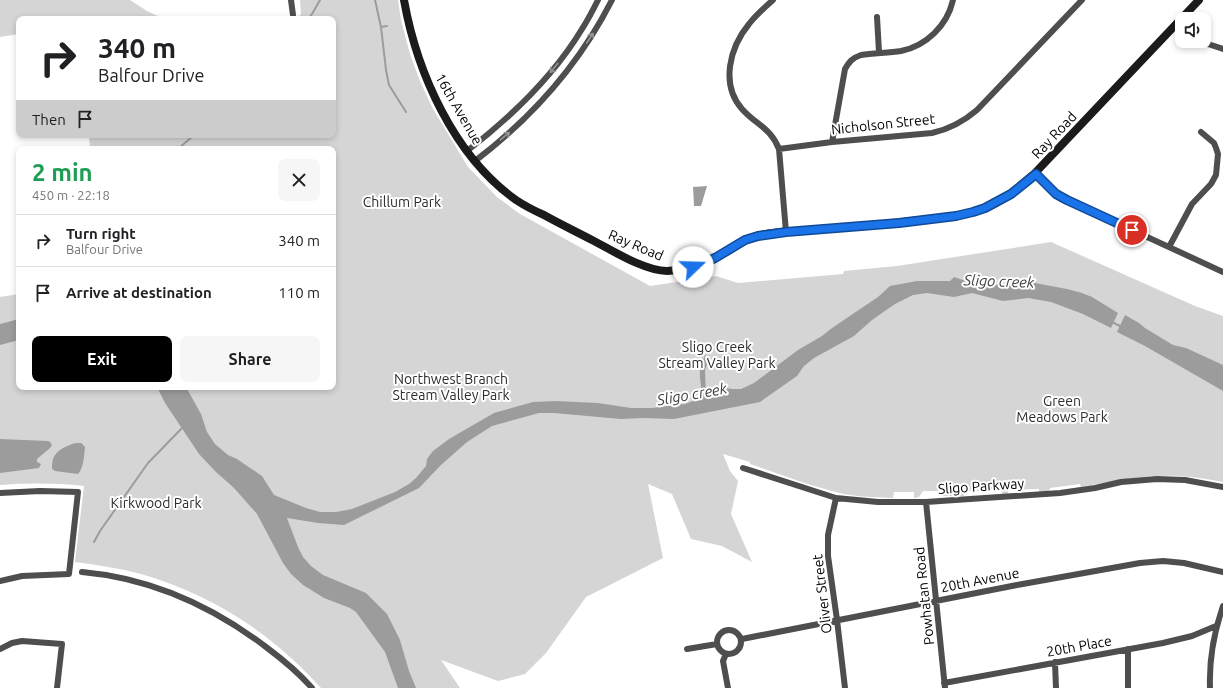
<!DOCTYPE html>
<html lang="en">
<head>
<meta charset="utf-8">
<style>
	:root { --surface:#fff; --page:#f6f6f6; --text:#202124; --muted:#757577; --line:#e0e0e0; --accent:#000 }
	body { margin:0; font-family:Ubuntu,sans-serif; background:var(--page); color:var(--text); height:100vh; display:flex; flex-direction:column; font-size:15px; white-space:nowrap }
	* { box-sizing:border-box; margin:0 }
	p { font-size:13px; color:var(--muted) }
	.icon { flex:none; width:22px; height:22px; fill:none; stroke:currentColor; stroke-width:2; stroke-linecap:round; stroke-linejoin:round }
	.map { position:relative; flex:1; overflow:hidden }
	.details { position:absolute; left:16px; top:146px; width:320px; height:244px; display:flex; flex-direction:column; background:var(--surface); border-radius:8px; box-shadow:0 2px 6px #0003 }
	.details>* { flex:none }
	.top-card { position:absolute; left:16px; top:16px; width:320px; height:122px; border-radius:8px; box-shadow:0 2px 6px #0003; background:#fff; color:var(--text); overflow:hidden }
	.buttons { position:absolute; left:1175px; top:12px; display:grid; gap:8px }
	.buttons a { display:grid; place-items:center; width:36px; height:36px; border-radius:8px; background:var(--surface); box-shadow:0 2px 6px #0003; font-size:20px }
	.pin { position:absolute; display:grid; place-items:center; width:34px; height:34px; color:#fff; margin:-17px; border:2px solid #fff; border-radius:50%; box-shadow:0 1px 4px #0007 }
	.me { position:absolute; width:44px; margin:-22px; rotate:69deg; stroke-linejoin:round; filter:drop-shadow(0 0 3px #0008) }
	.turn { display:flex; align-items:center; gap:14px; height:84px; padding:0 16px; font-size:18px }
	.turn .icon { width:52px; height:52px; stroke-width:2.5 }
	.turn b { display:block; font-size:28px; line-height:34px }
	.then { display:flex; align-items:center; height:38px; padding:0 16px; background:#0003; gap:8px; font-size:15px }
	.round { display:grid; place-items:center; flex:none; width:42px; height:42px; border-radius:8px; background:var(--page) }
	.headline { display:flex; align-items:center; justify-content:space-between; height:68px; padding:0 16px }
	h1 { font-size:24px; font-weight:600; line-height:30px; color:#1e9e55 }
	.cta { display:flex; gap:8px; margin-top:auto; padding:8px 16px }
	.cta a { flex:1; height:46px; border-radius:8px; background:var(--accent); color:#fff; font-size:16px; font-weight:600; line-height:46px; text-align:center }
	.cta a+a { background:var(--page); color:var(--text) }
	ul { padding:0; list-style:none }
	li { display:flex; align-items:center; gap:12px; height:52px; padding:0 16px; border-top:1px solid var(--line) }
	li div { flex:1 }
	li b { display:block; font-size:15px }
	li em { font-style:normal }
	.map>svg:first-child { display:block }
	.green { fill:#d5d5d5 }
	.water { fill:#9c9c9c }
	.lines { fill:none; stroke-linecap:round; stroke-linejoin:round }
	.stream { stroke:#9c9c9c; stroke-width:2 }
	.street { stroke:#4e4e4e; stroke-width:6 }
	.secondary { stroke:#1b1b1b; stroke-width:8 }
	.oneway { stroke:#959595 }
	.route-casing { stroke:#114b97; stroke-width:10 }
	.route { stroke:#1a73e8; stroke-width:7 }
	.labels { text-anchor:middle; dominant-baseline:central; stroke-width:4; stroke-linejoin:round; paint-order:stroke }
	.street-label { font-size:14px; fill:#000; stroke:#fff }
	.park-label { font-size:14px; fill:#2c2c2c; stroke:#fff }
	.water-label { font-size:15px; font-style:italic; fill:#3d3d3d; stroke:#fff }
</style>
</head>
<body>
<div class="map">
<svg width="1223" height="688" viewBox="0 0 1223 688">
	<rect width="100%" height="100%" fill="#fff"/>
	<path class="green" d="M0,0h130l17,11 17,8h-145v15l-19,3z
		M300,0h98l3,20 9,34 10,27 13,28 35,58 29,30 23,17 130,72 66,-10 22,7 105,-9 1,-3 53,-5 154,-24 144,64 28,10v166c-14,-3 -29,-5 -43,-6 -34,-2 -67,5 -99,11l-1,-3 -30,4 -1,3 -10,2v-4l-31,1v4l-6,1v-5l-38,1v5h-22v-3l-2,-2h-17l-4,6 -5,1v-6h-20l-1,6c-21,-1 -42,-1 -61,-7 -28,-7 -55,-18 -82,-27v-2l-27,-8 7,17 8,10 -7,33 21,48 -30,-16 -31,-7 -19,-45 -24,-10 15,74 -77,39 -40,56 -21,21 -27,7 -57,-21 19,28h-139c-48,-54 -110,-94 -180,-114 -22,-6 -44,-9 -66,-12l9,-76c-28,-3 -56,-3 -84,-1v-188l19,-3v93h314v-238h-243l-1,-14h244v-116h-37l5,-5z"/>
	<path class="water" d="M707,186l-6,20h-7l-1,-19z
		M954,277l26,9 37,-3h18l32,6 15,4 10,4 26,16 -7,15 -28,-14 -32,-12 -23,-4 -25,3 -31,-8 -18,4 -27,-4 -14,2 -18,9 -23,16 -18,16 -40,22 -10,8 -7,10 -37,26 -86,17 -30,-1 -23,1 -67,-6h-15l-47,13 -25,16 -26,23 -22,23 -75,37 -26,-2 -31,-5 11,29 5,10 8,9 12,9 43,18 21,21 13,26 9,31 7,17h-18l-13,-36 -29,-40 -6,-4 -26,-10 -21,-13 -12,-11 -8,-11 -26,-49 -23,-26 -18,-16 -17,-18 -34,-51 -8,-16h29l15,27 6,18 8,12 13,11 9,4 25,17 12,19 32,13 14,4h16l16,-3 43,-17 14,-8 7,-6 10,-12 1,-7 6,-8 16,-12 45,-26 39,-11 22,-1 43,2 33,5h21l33,-4 16,-6c2,-9 -2,-17 -1,-27 0,-5 3,-11 5,-16l5,3 -5,12 1,28 11,-1 8,-9 8,1h8l13,-6 44,-33 24,-14 10,-8 46,-31 12,-11 27,-5h33z
		M1125,315l14,8 6,5 28,17 13,3 37,17v26l-78,-45 -28,-14z
		M19,319v21l-19,5v-21z
		M0,439l48,2 2,1 2,3 -2,3 -13,11v3l4,2 -2,4 -39,5z
		M77,443h4l4,4c-1,9 -1,20 -7,27l-23,-3 -3,-2c0,-3 0,-7 1,-10 3,-9 16,-15 24,-16z"/>
	<g class="lines">
		<path class="stream" d="M375,0l6,27 5,43 3,15 17,27
			M308,19l4,-5 8,-14
			M381,27l6,-1
			M178,149l16,-14
			M1112,322l10,5
			M94,542l6,-11 48,-68 35,-36"/>
		<path class="street" d="M291,0l2,15
			M773,0c-8,7 -17,15 -24,24 -19,23 -29,60 -7,85 14,16 28,18 37,40l7,83
			M877,17l2,35
			M1204,41l4,3 15,5
			M832,142l13,-73c4,-7 7,-11 16,-14 13,-2 27,-2 40,-4 25,-5 46,-25 52,-51
			M779,149l53,-7 100,-9c18,-4 31,-11 45,-23l105,-110
			M467,151c44,-34 86,-74 115,-122 6,-9 11,-19 16,-29
			M475,161c58,-44 104,-96 137,-161
			M1035,173l21,21 11,6 156,72
			M1169,247l23,-43 19,-20 5,-9 2,-21 -2,-6 -2,-5 -13,-11
			M743,468l93,30 42,4h48l134,-9 35,-5 26,-6 36,-3 28,1 38,7
			M0,493l40,-2 38,1 -9,82 -47,2 -22,5
			M836,498l-8,37v21l9,64 8,68
			M926,502l19,186
			M82,572c68,6 130,34 184,75 16,12 33,26 46,41
			M717 642a12 12 0 1 1 24 0a12 12 0 1 1-24 0Z
			M742,639l275,-54 123,-22 23,-2 21,2 39,9
			M0,649l12,-6 10,-2 40,3 -5,44
			M687,649l30,-5
			M1128,649v39
			M726,654l-3,7 5,27
			M1055,662l1,26
			M944,683l219,-40 29,-7 24,-10
			M1210,688c-1,-28 4,-56 13,-82"/>
		<path class="secondary" d="M404,0c13,73 50,156 112,200 9,6 19,11 28,15 16,9 33,17 50,26 19,10 51,30 73,30 23,-1 43,-10 63,-21 7,-4 13,-10 21,-12 13,-6 33,-6 47,-7 41,-3 82,-6 123,-11 21,-2 42,-4 62,-11 20,-7 36,-22 52,-36l164,-173"/>
	</g>
	<defs><path id="oneway-shaft" d="M-6 0H5M1.5-3L5.5 0L1.5 3" fill="none" stroke-width="1.6" stroke-linecap="round" stroke-linejoin="round"/></defs>
	<g class="oneway">
		<use href="#oneway-shaft" transform="translate(590 38) rotate(-57)"/>
		<use href="#oneway-shaft" transform="translate(554 68) rotate(129)"/>
		<use href="#oneway-shaft" transform="translate(505 136) rotate(-40)"/>
	</g>
	<g class="lines">
		<g class="route-casing">
			<path id="route" d="M693,267l22,-9 30,-18 13,-4 28,-4 113,-9 57,-7 17,-4 12,-4 26,-14 25,-20 20,20 11,6 65,30"/>
		</g>
		<use href="#route" class="route"/>
	</g>
	<g class="labels">
		<g class="street-label">
			<text transform="translate(459 109) rotate(60)">16th Avenue</text>
			<text transform="translate(883 124) rotate(-6)">Nicholson Street</text>
			<text transform="translate(1054 135) rotate(-47)">Ray Road</text>
			<text transform="translate(636 245) rotate(23)">Ray Road</text>
			<text transform="translate(981 486) rotate(-4)">Sligo Parkway</text>
			<text transform="translate(980 580) rotate(-11)">20th Avenue</text>
			<text transform="translate(822 594) rotate(-97)">Oliver Street</text>
			<text transform="translate(924 596) rotate(-96)">Powhatan Road</text>
			<text transform="translate(1079 646) rotate(-10)">20th Place</text>
		</g>
		<g class="park-label">
			<text x="402" y="202">Chillum Park</text>
			<text x="717" y="347">Sligo Creek<tspan x="717" dy="16">Stream Valley Park</tspan></text>
			<text x="451" y="379">Northwest Branch<tspan x="451" dy="16">Stream Valley Park</tspan></text>
			<text x="1062" y="401">Green<tspan x="1062" dy="16">Meadows Park</tspan></text>
			<text x="156" y="503">Kirkwood Park</text>
		</g>
		<g class="water-label">
			<text transform="translate(999 281) rotate(2)">Sligo creek</text>
			<text transform="translate(692 394) rotate(-10)">Sligo creek</text>
		</g>
	</g>
</svg>
<div class="buttons">
<a><svg class="icon" aria-label="sound" viewBox="0 0 24 24"><path d="M4 9h4l5-4v14l-5-4H4zM17 9q2 3 0 6"/></svg></a>
</div>
<div class="pin" style="left:1132px;top:230px;background:#d93025"><svg class="icon" aria-label="arrive" viewBox="0 0 24 24"><path d="M6 21V4h12l-3 4 3 4H6"/></svg></div>
<svg class="me" style="left:693px;top:267px" viewBox="-20 -20 40 40"><circle r="19" fill="#fff"/><path d="M0-13L10 11 0 6-10 11z" fill="#1a73e8"/></svg>
<div class="top-card">
<div class="turn"><svg class="icon" aria-label="right" viewBox="0 0 24 24"><path d="M7 20v-9h11M14 6l5 5-5 5"/></svg><div><b>340 m</b>Balfour Drive</div></div>
<div class="then">Then<svg class="icon" aria-label="arrive" viewBox="0 0 24 24"><path d="M6 21V4h12l-3 4 3 4H6"/></svg></div>
</div>
<section class="details">
<div class="headline"><div><h1>2 min</h1><p>450 m · 22:18</p></div><a class="round"><svg class="icon" aria-label="close" viewBox="0 0 24 24"><path d="M6 6l12 12M18 6L6 18"/></svg></a></div>
<ul>
<li><svg class="icon" aria-label="right" viewBox="0 0 24 24"><path d="M7 20v-9h11M14 6l5 5-5 5"/></svg><div><b>Turn right</b><p>Balfour Drive</p></div><em>340 m</em></li>
<li><svg class="icon" aria-label="arrive" viewBox="0 0 24 24"><path d="M6 21V4h12l-3 4 3 4H6"/></svg><div><b>Arrive at destination</b></div><em>110 m</em></li>
</ul>
<div class="cta"><a>Exit</a><a>Share</a></div>
</section>
</div>
</body>
</html>
